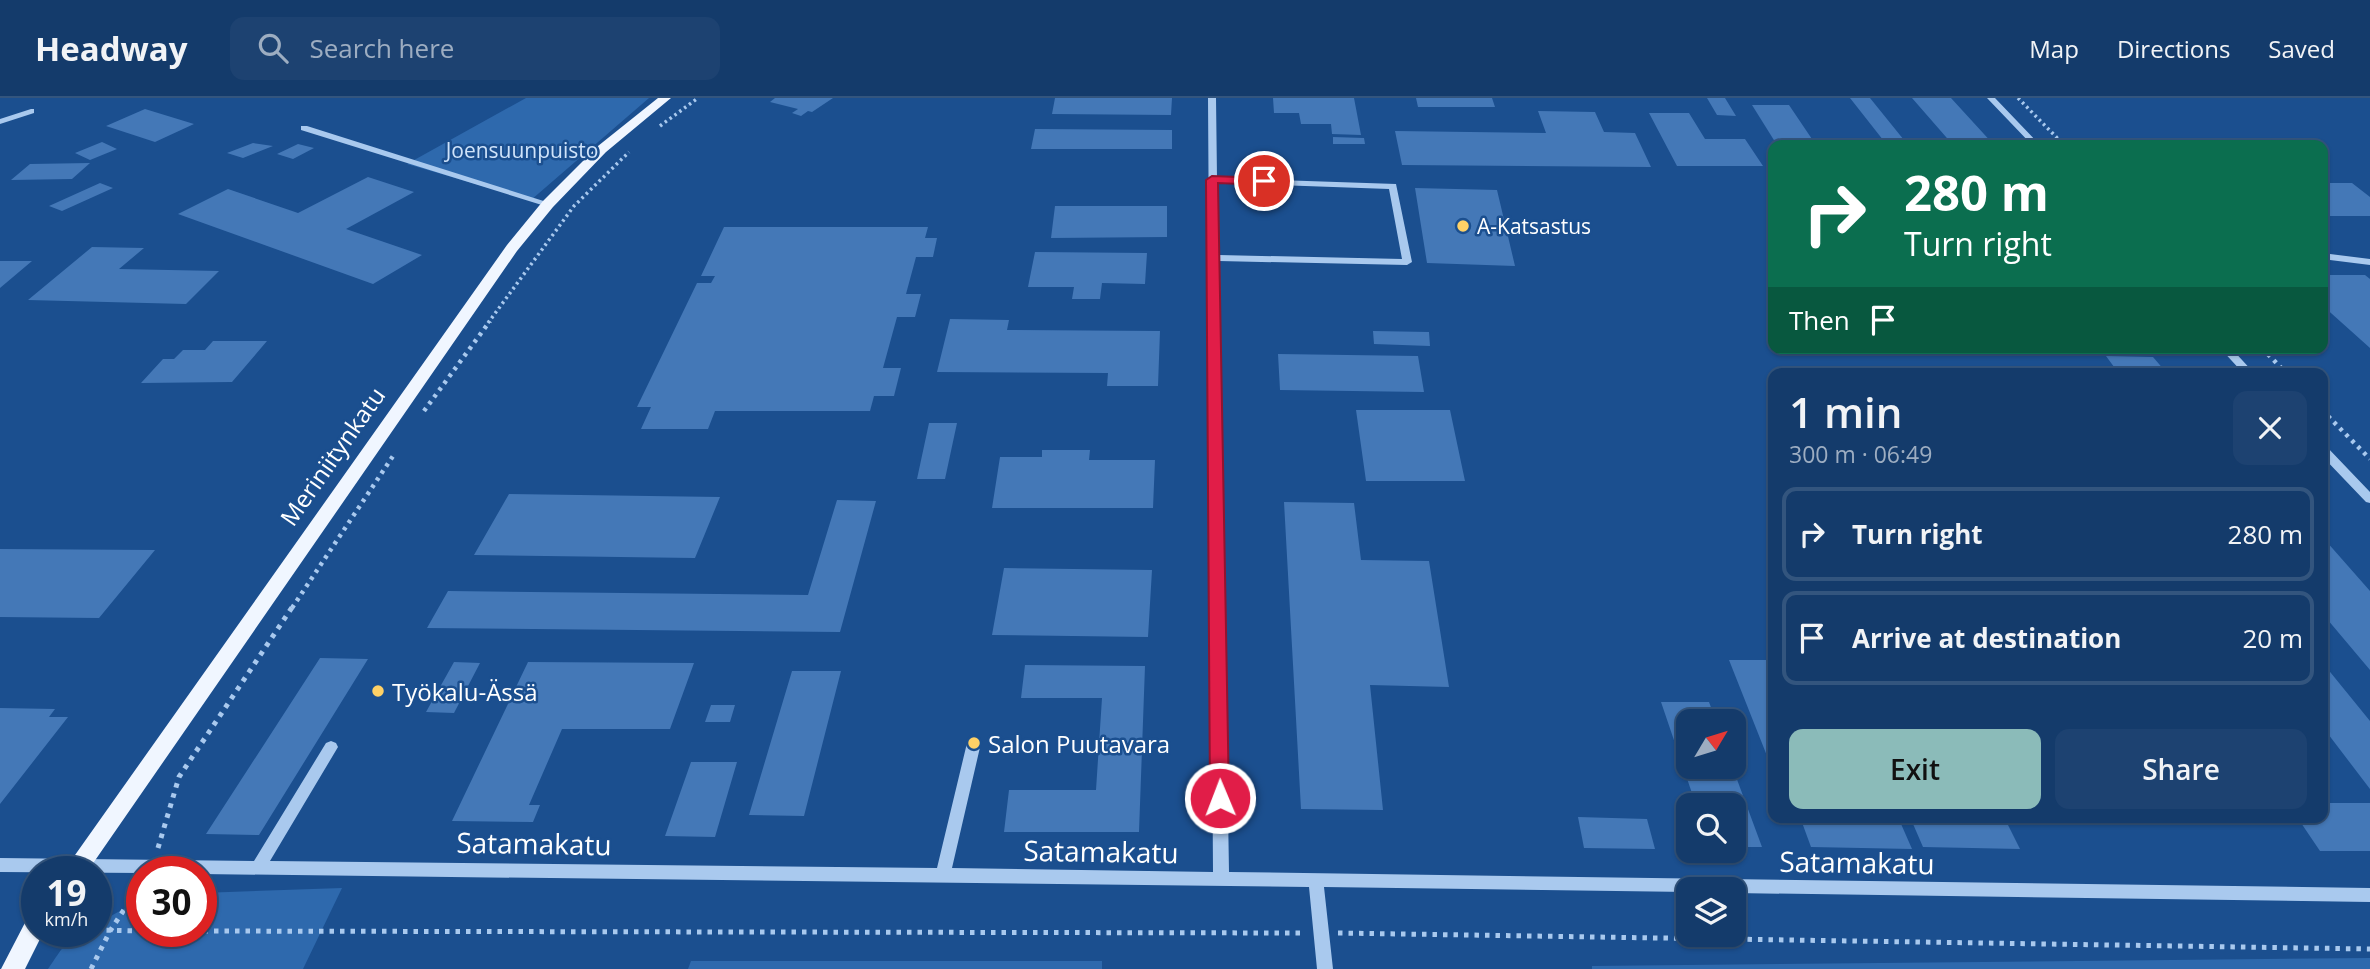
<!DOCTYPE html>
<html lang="en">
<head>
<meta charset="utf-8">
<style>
	:root { --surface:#143b6b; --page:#1d4271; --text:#f1f3f6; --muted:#9dadc1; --line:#33557e; --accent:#8bbbb9 }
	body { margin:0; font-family:"Open Sans",sans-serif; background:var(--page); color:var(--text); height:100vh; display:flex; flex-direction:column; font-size:26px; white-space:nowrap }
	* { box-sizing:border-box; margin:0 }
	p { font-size:23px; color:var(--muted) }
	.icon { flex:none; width:38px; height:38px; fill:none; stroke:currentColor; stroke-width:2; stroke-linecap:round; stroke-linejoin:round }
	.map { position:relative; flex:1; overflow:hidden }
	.sheet { position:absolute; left:1768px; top:270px; width:560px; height:455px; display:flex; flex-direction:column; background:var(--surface); border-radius:14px; box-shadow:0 2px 5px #0004,0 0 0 2px var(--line) }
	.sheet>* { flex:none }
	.guide { position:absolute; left:1768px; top:42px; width:560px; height:214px; border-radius:14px; box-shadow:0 2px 5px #0004,0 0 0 2px var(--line); background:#0b6e4f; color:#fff; overflow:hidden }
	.needle { width:46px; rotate:52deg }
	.tools { position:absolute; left:1676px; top:611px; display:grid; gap:14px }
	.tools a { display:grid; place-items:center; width:70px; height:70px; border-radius:14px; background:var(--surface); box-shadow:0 2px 5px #0004,0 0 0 2px var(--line); font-size:35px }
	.speed { position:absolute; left:21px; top:758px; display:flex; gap:14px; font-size:35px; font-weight:700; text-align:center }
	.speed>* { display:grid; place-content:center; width:91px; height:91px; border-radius:50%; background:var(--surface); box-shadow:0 2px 5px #0004,0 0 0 2px var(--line); line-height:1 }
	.speed small { font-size:18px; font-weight:400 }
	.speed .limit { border:10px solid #d22; background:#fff; color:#111 }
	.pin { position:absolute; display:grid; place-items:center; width:60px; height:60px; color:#fff; margin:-30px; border:4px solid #fff; border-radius:50%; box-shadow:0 2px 7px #0007 }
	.me { position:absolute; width:77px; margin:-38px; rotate:359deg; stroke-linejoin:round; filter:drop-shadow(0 0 5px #0008) }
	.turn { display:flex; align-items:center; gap:24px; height:147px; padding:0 21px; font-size:32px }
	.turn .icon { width:91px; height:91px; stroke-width:2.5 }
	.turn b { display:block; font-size:49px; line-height:60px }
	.then { display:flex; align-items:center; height:66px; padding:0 21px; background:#0003; gap:14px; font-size:26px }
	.round { display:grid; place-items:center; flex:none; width:74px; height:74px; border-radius:14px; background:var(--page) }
	.headline { display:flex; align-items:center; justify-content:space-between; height:119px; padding:0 21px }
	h1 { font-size:42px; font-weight:600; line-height:52px }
	.action { display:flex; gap:14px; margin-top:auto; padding:14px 21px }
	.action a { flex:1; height:80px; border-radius:14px; background:var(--accent); color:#111; font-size:28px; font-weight:600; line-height:80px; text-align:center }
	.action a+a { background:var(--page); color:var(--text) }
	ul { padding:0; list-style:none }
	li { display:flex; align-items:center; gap:21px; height:94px; margin:0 14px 10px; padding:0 7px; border:4px solid var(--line); border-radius:14px }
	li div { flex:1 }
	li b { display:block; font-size:26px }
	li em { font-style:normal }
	header { display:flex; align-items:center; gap:42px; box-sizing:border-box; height:98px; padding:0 35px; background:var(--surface); border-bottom:2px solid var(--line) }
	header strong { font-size:33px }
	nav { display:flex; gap:38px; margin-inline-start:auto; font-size:24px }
	.search { width:490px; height:63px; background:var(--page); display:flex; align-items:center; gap:18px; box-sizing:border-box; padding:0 24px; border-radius:14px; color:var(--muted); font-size:26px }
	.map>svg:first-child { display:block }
	.green { fill:#2e69ad }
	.building { fill:#4478b7 }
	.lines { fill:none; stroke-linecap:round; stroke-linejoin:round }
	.path-far2 { stroke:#a9c9ee; stroke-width:3.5; stroke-dasharray:2.5 3.5; stroke-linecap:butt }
	.path-far1 { stroke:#a9c9ee; stroke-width:4.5; stroke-dasharray:3.5 5; stroke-linecap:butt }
	.path { stroke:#a9c9ee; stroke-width:5; stroke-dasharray:4.5 6; stroke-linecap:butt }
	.minor { fill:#a9c9ee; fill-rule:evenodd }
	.major { fill:#f0f6ff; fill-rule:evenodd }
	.route { fill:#e11d48; stroke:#92132f; stroke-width:2 }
	.poi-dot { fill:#ffd166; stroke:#1b4f8f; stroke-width:2.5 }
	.labels { text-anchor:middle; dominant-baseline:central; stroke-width:5; stroke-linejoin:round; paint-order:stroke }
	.far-park-label { font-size:21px; fill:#cfe3fa; stroke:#1b4f8f }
	.far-poi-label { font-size:21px; fill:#fff; stroke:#1b4f8f; text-anchor:start }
	.street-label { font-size:24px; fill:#fff; stroke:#1b4f8f }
	.poi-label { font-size:24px; fill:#fff; stroke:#1b4f8f; text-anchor:start }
	.near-street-label { font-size:28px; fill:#fff; stroke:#1b4f8f }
</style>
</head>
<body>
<header>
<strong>Headway</strong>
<div class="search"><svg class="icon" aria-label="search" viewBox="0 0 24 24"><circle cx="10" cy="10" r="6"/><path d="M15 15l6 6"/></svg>Search here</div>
<nav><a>Map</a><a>Directions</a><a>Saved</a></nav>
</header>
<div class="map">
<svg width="2370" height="871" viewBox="0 0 2370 871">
	<rect width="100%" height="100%" fill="#1b4f8f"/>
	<path class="green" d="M526,0h123l-118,102 -124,-36z
		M342,790l-39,81h-255c14,-20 22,-38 48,-38v-7l46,-25v32h59v-38z
		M2370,860v11h-778v-3z
		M691,863h411v8h-414z"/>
	<path class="building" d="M775,0h58l-21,14 -4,-1 -7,5 -9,-3 6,-4 -28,-7z
		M1055,0h117l-1,17 -119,-1z
		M1273,0h81l7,37 -29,-1 -1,-10h-30l-2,-11h-25z
		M1416,0h76l3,9h-77z
		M1707,0h18l11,18 -19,-1z
		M1850,0h20l38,47h-21z
		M1912,0h39l43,47h-41z
		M1752,7h37l27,40h-39z
		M145,11l49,15 -39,18 -49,-16z
		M1538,13l57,1 9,20 31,1 16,34 -249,-2 -7,-34 151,2z
		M1649,15h40l16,26h40l18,27h-86z
		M1035,31l137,1v19h-141z
		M1333,39l31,1 1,6h-32z
		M102,44l15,7 -27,11 -15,-7z
		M253,45l20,3 -30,12 -16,-5z
		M298,46l16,4 -21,11 -16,-5z
		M90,65l-18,16 -61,1 19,-16z
		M368,79l46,15 -68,37 76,26 -49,29 -195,-70 50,-25 70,24z
		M100,85l13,5 -51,23 -13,-5z
		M2322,85h30l18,14v19h-48z
		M1415,90l82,2 18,76 -88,-3z
		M1055,108h112v31l-116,1z
		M724,129h204l-3,11h12l-4,19h-17l-10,37h15l-6,23h-18l-14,51h18l-7,28h-20l-4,15h-155l-7,18h-67l10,-22h-14l60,-124h14l4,-7h-14z
		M92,149l52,1 -25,21 100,2 -33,33 -158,-4z
		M1035,154l112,1 -2,31 -43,-1 -2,16h-28l2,-12h-46z
		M0,163h32l-32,27z
		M2322,177h43l5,4v69l-48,-43z
		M950,221l59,1 -2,10 153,1 -2,55h-51l1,-13 -171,-1z
		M1373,233l56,1 1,14 -56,-2z
		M213,243h54l-35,41 -91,1 22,-24h11l9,-9h22z
		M1278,256l140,2 6,36 -144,-2z
		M2106,258l47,1 12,14h-48z
		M1356,312h94l15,71h-99z
		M929,325h28l-12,56h-28z
		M1042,352h48l-1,10h66l-2,48h-161l8,-51h42z
		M509,396l211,3 -25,61 -221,-3z
		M837,402l39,1 -36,131 -413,-4 21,-37 360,4z
		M1284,404l70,1 7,57 68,1 20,126 -79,-2 13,125 -82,-1z
		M2322,443h4l44,50v79l-48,-57z
		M0,451l155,1 -56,68 -99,-1z
		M1004,470l148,2 -4,67 -156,-2z
		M320,560l48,1 -109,176 -53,-1z
		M1729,562h44v111z
		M454,564l26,1 -26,50 -28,-1z
		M528,564l166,1 -24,66h-108l-33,76h11l-7,17 -81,-1z
		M2322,564l48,59v68l-48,-63z
		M1025,567l120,1 -6,166h-135l5,-42h87l6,-92h-81z
		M792,573h49l-37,145 -55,-1z
		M1661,604h48l7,19h-27v45h43l30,81h-28v-42h-38z
		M711,607h24l-5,17h-25z
		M0,610l55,1 -6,8h19l-68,87z
		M691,664h46l-22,75 -50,-1z
		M2322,705h48v48h-50l-23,-34h25z
		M1578,719l69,2 8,30 -71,-1z
		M1800,719h98l14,32 -101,-2z
		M1910,719h94l16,32 -97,-2z"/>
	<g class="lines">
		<path class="path-far2" d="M2018,0l46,47
			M660,28l38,-28
			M488,225l86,-117 55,-54"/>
		<path class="path-far1" d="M2262,250l24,25
			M2322,312l48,49
			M424,313l66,-90
			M292,510l103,-155"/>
		<path class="path" d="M158,750l21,-71 114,-171
			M96,832l46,1
			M193,833l1112,2
			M1338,835l1032,16
			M91,871l19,-38 31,-47"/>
		<path class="minor" d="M1208,0h8l1,80 179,6 16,78 -5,3 -188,-4 10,611 1141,16v14l-636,-9v-4h-45v3l-365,-5 9,82h-16l-8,-82 -1108,-13v-2h-59v1l-142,-1v-14l254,3 72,-118 5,-2 5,2 2,4 -68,114 667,7 30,-125 2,-4 5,-2 5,2 2,4 -29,125 261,4 -4,-612 -2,-2 2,-2zM1217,85l172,6 13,70 -183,-4z
			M1987,0h8l45,47h-8z
			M31,11h3v4l-34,11v-5z
			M301,28h6l246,78 -5,3 -3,-1 -244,-76z
			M2322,155l48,6v6l-48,-6z
			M2220,250h11l23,25h-11z
			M2322,347l4,1 44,46v11l-4,-1 -44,-46z"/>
		<path class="major" d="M658,0h13l-65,54 -53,55 -36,44 -430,621h-24l444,-627 36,-44 55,-55z
			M37,814v19h7l-19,38h-24l28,-54z"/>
	</g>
	<path class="route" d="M1212,78l52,2 5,3 -5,4 -46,-2 11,615 -2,6 -7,2 -7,-2 -3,-6 -4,-618z"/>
	<g class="poi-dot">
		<circle cx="1463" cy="128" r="7"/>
		<circle cx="378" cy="593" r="7"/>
		<circle cx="974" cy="645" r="7"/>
	</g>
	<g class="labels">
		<g class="far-park-label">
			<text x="522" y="52">Joensuunpuisto</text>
		</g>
		<g class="far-poi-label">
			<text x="1477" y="128">A-Katsastus</text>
		</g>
		<g class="street-label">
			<text transform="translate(332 358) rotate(-55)">Meriniitynkatu</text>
		</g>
		<g class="poi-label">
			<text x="392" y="593">Työkalu-Ässä</text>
			<text x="988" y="645">Salon Puutavara</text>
		</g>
		<g class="near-street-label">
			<text transform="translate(534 745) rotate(1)">Satamakatu</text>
			<text transform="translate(1101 753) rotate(1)">Satamakatu</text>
			<text transform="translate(1857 764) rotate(1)">Satamakatu</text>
		</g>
	</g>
</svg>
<div class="tools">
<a><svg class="needle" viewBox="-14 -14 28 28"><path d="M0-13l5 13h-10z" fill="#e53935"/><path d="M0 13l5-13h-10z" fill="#9dadc1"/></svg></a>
<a><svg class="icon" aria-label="search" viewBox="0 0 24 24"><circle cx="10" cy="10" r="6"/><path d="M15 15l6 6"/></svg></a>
<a><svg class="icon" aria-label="layers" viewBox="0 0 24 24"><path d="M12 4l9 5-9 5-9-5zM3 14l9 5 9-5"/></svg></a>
</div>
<div class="speed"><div>19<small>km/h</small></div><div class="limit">30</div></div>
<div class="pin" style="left:1264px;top:83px;background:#d93025"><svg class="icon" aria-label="arrive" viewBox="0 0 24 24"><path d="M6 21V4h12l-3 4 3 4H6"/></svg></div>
<svg class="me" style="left:1220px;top:700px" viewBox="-20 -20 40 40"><circle r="17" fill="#e11d48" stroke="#fff" stroke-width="3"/><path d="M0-11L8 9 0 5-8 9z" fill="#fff"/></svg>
<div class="guide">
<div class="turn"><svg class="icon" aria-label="right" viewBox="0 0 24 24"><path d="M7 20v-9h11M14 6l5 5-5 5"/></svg><div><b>280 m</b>Turn right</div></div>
<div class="then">Then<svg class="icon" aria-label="arrive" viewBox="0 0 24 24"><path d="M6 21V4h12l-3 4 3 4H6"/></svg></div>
</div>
<section class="sheet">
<div class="headline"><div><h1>1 min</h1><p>300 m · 06:49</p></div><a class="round"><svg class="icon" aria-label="close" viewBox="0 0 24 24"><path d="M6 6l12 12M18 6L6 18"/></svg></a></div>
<ul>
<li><svg class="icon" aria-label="right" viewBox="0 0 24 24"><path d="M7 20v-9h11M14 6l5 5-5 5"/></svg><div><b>Turn right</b></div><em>280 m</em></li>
<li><svg class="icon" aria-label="arrive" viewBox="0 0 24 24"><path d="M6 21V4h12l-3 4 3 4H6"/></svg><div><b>Arrive at destination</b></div><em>20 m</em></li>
</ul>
<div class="action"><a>Exit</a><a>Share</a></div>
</section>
</div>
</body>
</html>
